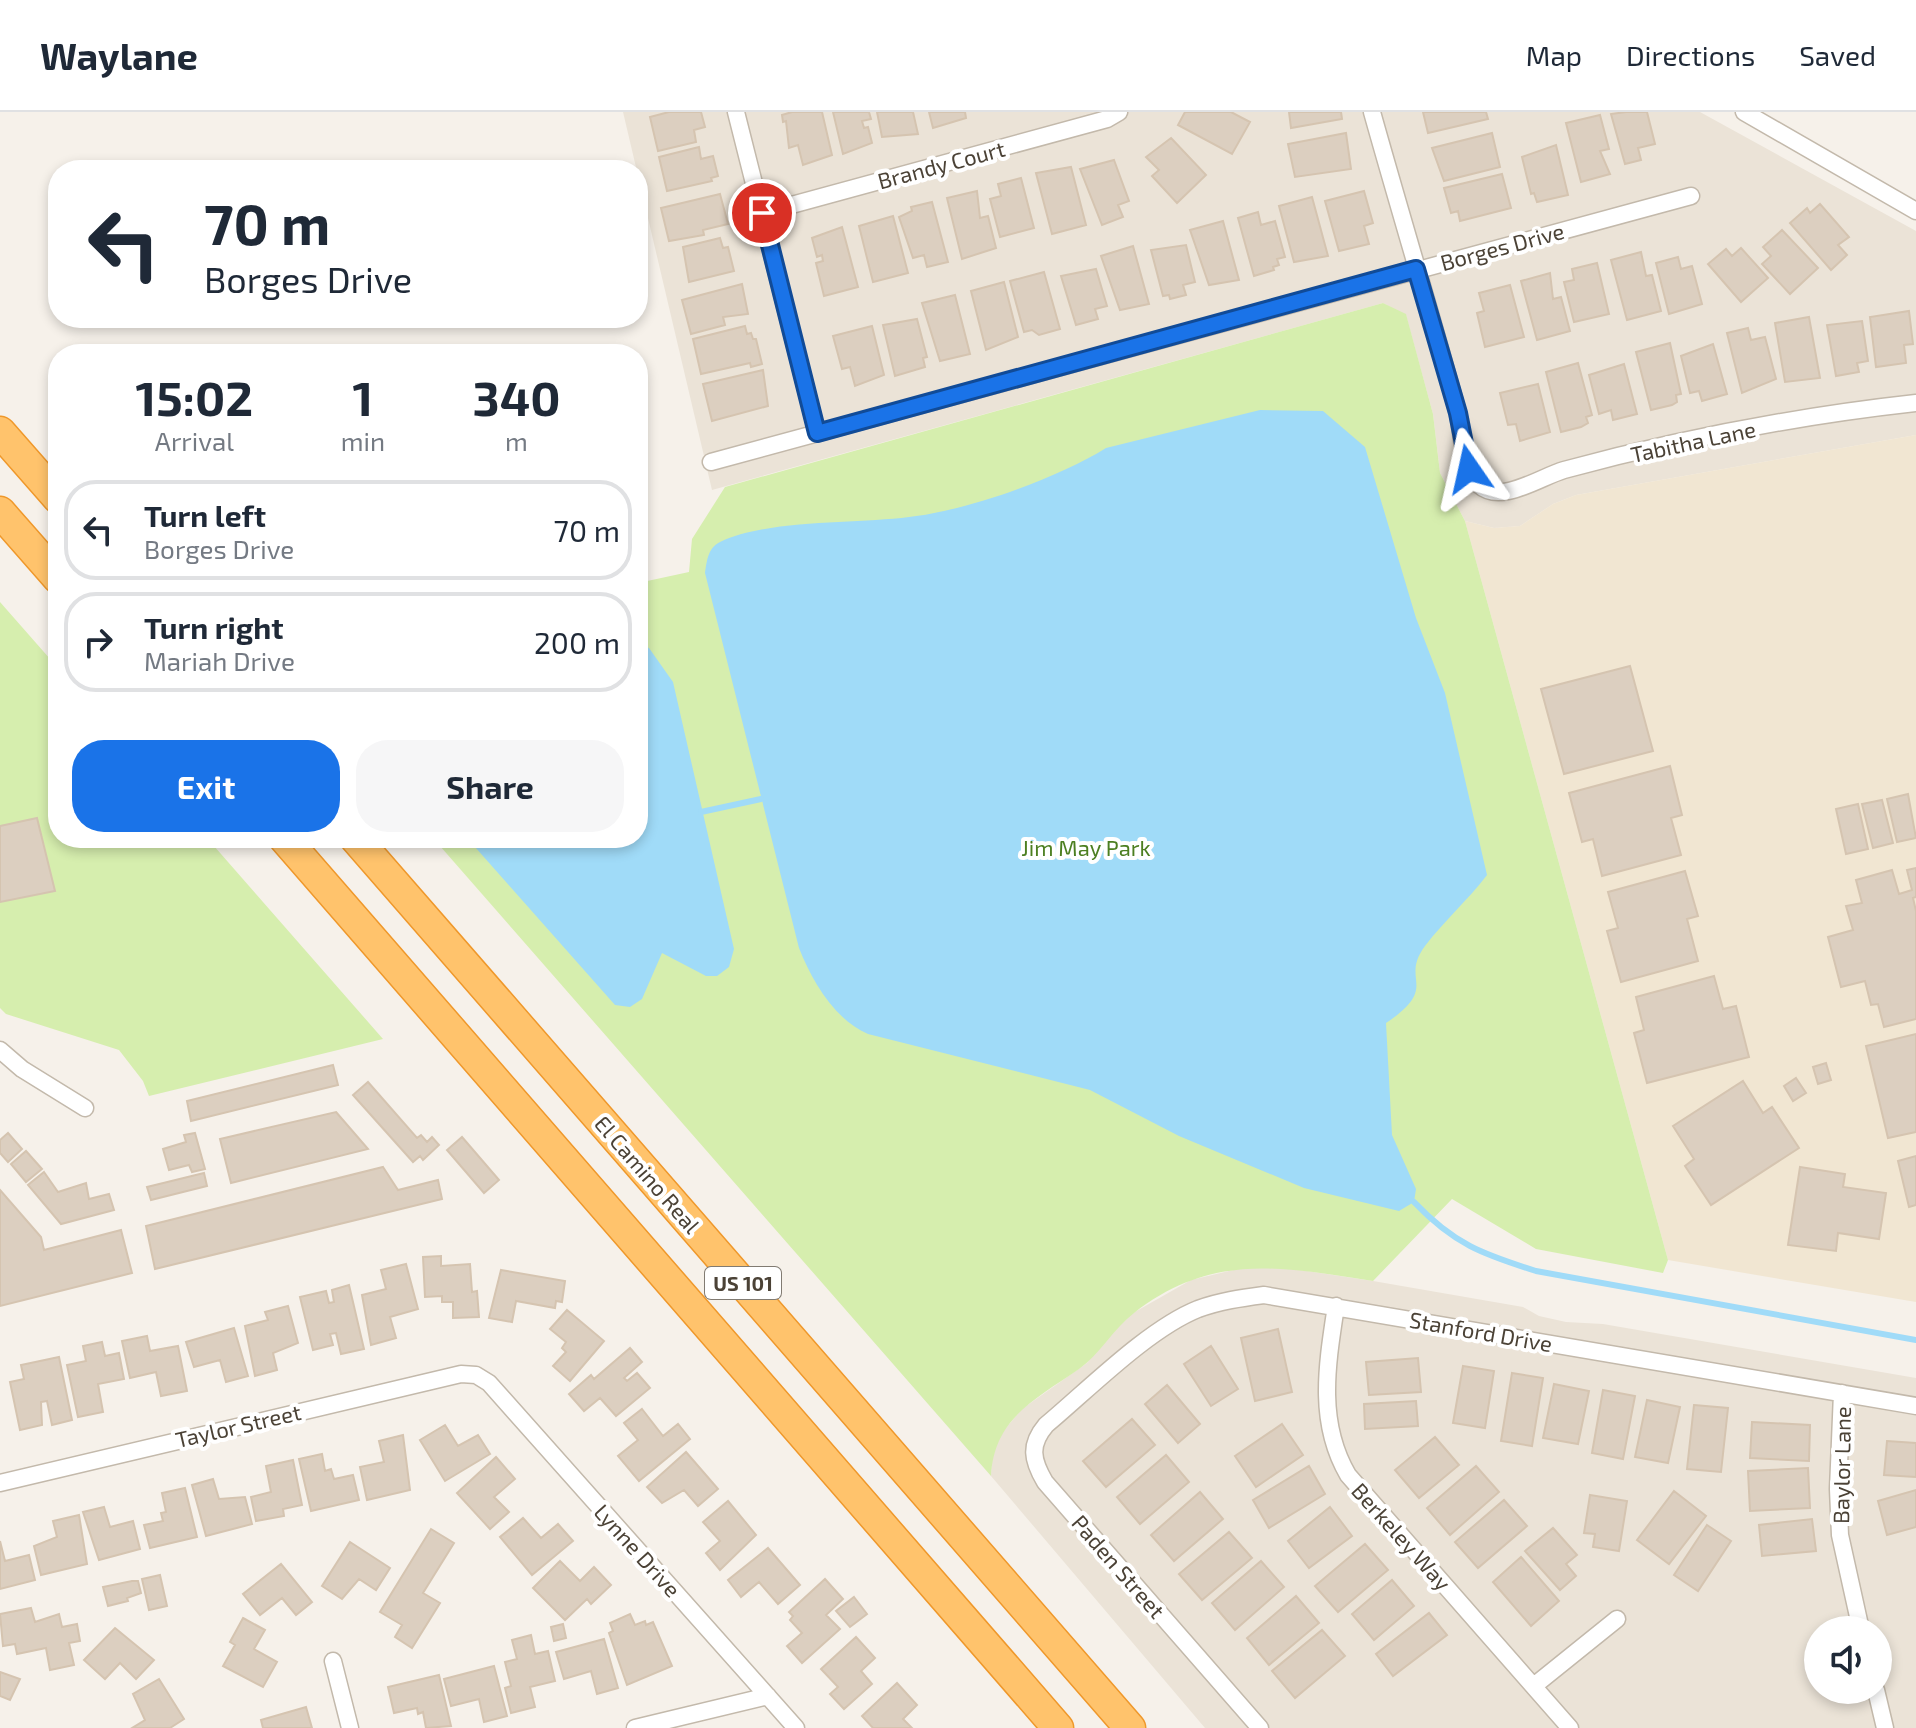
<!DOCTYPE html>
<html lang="en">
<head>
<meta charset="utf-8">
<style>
	:root { --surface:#fff; --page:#f6f6f7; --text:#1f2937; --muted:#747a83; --line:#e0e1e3; --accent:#1a73e8 }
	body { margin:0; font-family:"Exo 2",sans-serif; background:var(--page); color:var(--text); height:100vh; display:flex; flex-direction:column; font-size:30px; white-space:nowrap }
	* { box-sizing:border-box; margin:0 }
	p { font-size:26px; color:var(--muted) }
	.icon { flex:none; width:44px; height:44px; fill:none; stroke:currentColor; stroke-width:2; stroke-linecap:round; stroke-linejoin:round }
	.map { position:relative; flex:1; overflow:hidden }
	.panel { position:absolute; left:48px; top:232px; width:600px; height:504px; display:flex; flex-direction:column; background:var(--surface); border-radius:32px; box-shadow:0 4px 12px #0003 }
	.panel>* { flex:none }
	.hud { position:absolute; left:48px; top:48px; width:600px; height:168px; border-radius:32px; box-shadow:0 4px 12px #0003; background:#fff; color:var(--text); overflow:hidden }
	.fabs { position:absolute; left:1804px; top:1504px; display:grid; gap:16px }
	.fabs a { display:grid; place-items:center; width:88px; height:88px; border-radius:50%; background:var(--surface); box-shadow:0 4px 12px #0003; font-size:40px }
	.pin { position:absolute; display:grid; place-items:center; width:68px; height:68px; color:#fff; margin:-34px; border:4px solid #fff; border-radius:50%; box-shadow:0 2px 8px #0007 }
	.me { position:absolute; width:88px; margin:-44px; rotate:349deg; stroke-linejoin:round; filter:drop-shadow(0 0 6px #0008) }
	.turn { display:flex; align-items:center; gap:28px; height:168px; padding:0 24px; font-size:36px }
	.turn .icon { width:104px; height:104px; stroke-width:2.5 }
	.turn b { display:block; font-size:56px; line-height:68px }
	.eta { display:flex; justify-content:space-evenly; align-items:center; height:136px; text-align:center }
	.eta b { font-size:48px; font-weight:700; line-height:56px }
	.action { display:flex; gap:16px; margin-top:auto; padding:16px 24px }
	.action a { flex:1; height:92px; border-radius:32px; background:var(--accent); color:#fff; font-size:32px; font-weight:700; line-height:92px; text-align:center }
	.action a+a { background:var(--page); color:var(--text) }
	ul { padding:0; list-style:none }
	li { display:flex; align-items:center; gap:24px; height:100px; margin:0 16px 12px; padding:0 8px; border:4px solid var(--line); border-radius:32px }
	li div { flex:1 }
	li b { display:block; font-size:30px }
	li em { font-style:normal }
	header { display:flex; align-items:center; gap:48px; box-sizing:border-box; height:112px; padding:0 40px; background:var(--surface); border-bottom:2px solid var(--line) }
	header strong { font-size:38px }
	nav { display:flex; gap:44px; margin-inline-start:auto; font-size:28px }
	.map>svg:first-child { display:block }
	.residential { fill:#ebe3d7; fill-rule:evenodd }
	.education { fill:#f1e6d2 }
	.green { fill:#d6eeae }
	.water { fill:#a0dbf8 }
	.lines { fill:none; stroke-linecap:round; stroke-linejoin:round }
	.stream { stroke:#a0dbf8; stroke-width:6 }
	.building { fill:#dccfc0; stroke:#d5c4b0; stroke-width:2 }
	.street-casing { stroke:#c3b9ab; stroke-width:19 }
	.highway-casing { stroke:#ef982b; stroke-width:33 }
	.street { stroke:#fff; stroke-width:16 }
	.highway { stroke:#ffc36c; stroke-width:30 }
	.route-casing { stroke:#114b97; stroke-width:20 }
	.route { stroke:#1a73e8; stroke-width:14 }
	.labels { text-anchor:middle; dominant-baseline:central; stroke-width:8; stroke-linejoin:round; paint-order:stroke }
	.shield { fill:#fff; stroke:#817b72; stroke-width:2 }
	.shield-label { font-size:20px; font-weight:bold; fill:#4b4236 }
	.street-label { font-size:22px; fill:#4b4236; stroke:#fff }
	.park-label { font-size:22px; fill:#4c7f21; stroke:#fff }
</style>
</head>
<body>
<header>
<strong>Waylane</strong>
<nav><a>Map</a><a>Directions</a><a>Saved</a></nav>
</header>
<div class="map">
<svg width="1916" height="1616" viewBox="0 0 1916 1616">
	<rect width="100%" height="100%" fill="#f6f1ea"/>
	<path class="residential" d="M623,0h1077l216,119v204l-340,60 -23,9 -33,22 -26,2 -29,-7 -25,-48 -7,-59 -27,-99 -23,-12 -671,187z
		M1246,1155h34l93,14 150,26 16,9 27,6 37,2 313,54v350h-711l-214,-252 1,-22 7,-18 23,-27 65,-46 17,-23 29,-27 58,-33zM1818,1518h60v60h-60z"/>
	<path class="education" d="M1916,323v867l-248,-42 -203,-739 29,7 26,-2 33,-22 23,-9z"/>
	<path class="green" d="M1383,191l23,11 27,100 7,59 25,48 203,739 -5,13 -127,-24 -84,-50 -79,82c-90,-14 -161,-29 -239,32 -21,16 -34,41 -55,56 -43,30 -85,49 -88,107l-558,-638h205v-255l51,-11 3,-33 33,-52z
		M0,490l58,66v170h149l176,201 -234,57 -6,-15 -24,-31 -113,-36 -6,-6z"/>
	<path class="water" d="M1260,298l63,1 42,36 51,171 29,75 42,182c-19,25 -43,46 -62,71 -26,35 16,40 -39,77l6,112 24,54 -2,13 -15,9 -95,-23 -125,-52 -89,-46 -222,-56c-33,-14 -56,-53 -69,-86l-94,-375c2,-13 3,-25 15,-31 48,-23 136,-18 189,-25 57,-6 149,-39 197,-69z
		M638,531l11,5 24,34 61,267 -5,18 -12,9h-11l-44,-23 -20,46 -12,8 -15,-2 -148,-167h171z"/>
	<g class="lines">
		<path class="stream" d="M701,700l60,-13
			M1414,1090c40,42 68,52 122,69l380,69"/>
	</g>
	<path class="building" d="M669,0h32l4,15 -11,3 2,12 -38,9 -8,-34z
		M792,0h30l10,43 -29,10 -5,-20 -9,3 -3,-27 -3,1 -1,-7z
		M833,0h36l2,7 -9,2 2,7 4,-1 4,16 -29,11z
		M877,0h36l5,22 -36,3z
		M929,0h36l1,6 -33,10z
		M1185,0h46l19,10 -18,32 -54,-29z
		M1289,0h52l1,7 -51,9z
		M1423,0h63l2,7 -60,14z
		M1626,0h21l8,32 -17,4 3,12 -16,4 -14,-50z
		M1600,3l9,34 -9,2 10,23 -29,8 -15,-59z
		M1346,21l5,36 -56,8 -7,-33z
		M1492,21l8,34 -56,14 -12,-33z
		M1171,26l35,37 -29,28 -25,-27 7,-6 -13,-13z
		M1556,33l12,50 -31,7 -3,-9 -3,1 -9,-37z
		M699,35l2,12 12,-3 5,20 -7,2 1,3 -45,10 -8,-34z
		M1114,48l15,41 -11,4 5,12 -21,8 -22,-56z
		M1071,55l15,58 -34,9 -16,-61z
		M1502,62l9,34 -51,13 -2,-10 -7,2 -7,-25z
		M1021,66l13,50 -34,9 -10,-38 11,-3 -3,-12z
		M977,79l3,27 8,-2 8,32 -34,11 -15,-61z
		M1364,79l9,32 -9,3 5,18 -30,7 -14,-50z
		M720,82l8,30 -25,6 1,5 -35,6 -8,-33z
		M1312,85l16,59 -34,6 -15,-56z
		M932,90l16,60 -21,5 -3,-12 -11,3 -14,-41 13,-6 -1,-4z
		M1820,92l29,33 -11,8 9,10 -16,15 -41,-47 17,-15 3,5z
		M1258,100l3,13 14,-4 10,36 -8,2 2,6 -6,2 1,3 -20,6 -16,-58z
		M893,104l15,57 -35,9 -14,-56z
		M1223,109l16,59 -30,5 -19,-55z
		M842,115l16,60 -34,9 -8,-33 7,-2 -1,-6 -5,2 -5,-19z
		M1782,118l36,38 -28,26 -28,-30 9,-8 -8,-9z
		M720,126l3,10 5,-1 6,24 -45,11 -6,-35z
		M1186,133l9,37 -12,3 3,10 -16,4 -1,-4 -6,1 -12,-46z
		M1133,134l16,58 -29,6 -19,-54z
		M1741,136l27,30 -27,24 -33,-38 18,-15 6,7z
		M1641,140l5,24 6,-1 9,36 -34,9 -16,-60z
		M1678,145l3,12 11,-3 10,38 -33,10 -13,-51z
		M1597,151l12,51 -35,8 -10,-40 10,-2 -2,-11z
		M1096,157l11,37 -12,3 3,10 -22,6 -15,-49z
		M1044,160l16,57 -21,6 -7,-5 -8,2 -14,-51z
		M1550,161l3,26 8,-2 9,34 -33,9 -16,-59z
		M1004,170l14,55 -32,13 -15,-59z
		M742,172l6,30 -25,3 2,8 -34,9 -9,-34z
		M1510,173l14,52 -39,10 -8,-34 7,-2 -5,-18z
		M955,183l15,59 -30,7 -18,-58z
		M1909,199l4,33 -9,1 2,18 -30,4 -6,-50z
		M1809,205l11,61 -35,4 -10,-59z
		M917,207l10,38 -4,1 2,9 -30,9 -12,-51z
		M1862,209l6,40 -11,2 2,9 -23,4 -9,-51z
		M745,214l2,8 4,-1 2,6h3l6,25 -11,3 -1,-4 -49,11 -8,-35z
		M872,214l12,49 -29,11 -5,-19 -8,2 -9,-33z
		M1748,216l3,12 14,-3 11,42 -34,14 -15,-60z
		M1670,231l11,51 -5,1 1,7 -5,3 -21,5 -15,-58z
		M1713,232l14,50 -25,7 -3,-10 -9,2 -9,-37z
		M1578,251l14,52 -6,2 2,6 -7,4 -20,5 -15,-60z
		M1624,252l13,50 -24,6 -2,-10 -12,4 -10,-39z
		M763,258l5,36 -56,15 -9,-37z
		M1538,272l12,48 -30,9 -4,-17 -8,1 -8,-32z
		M1630,554l23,85 -89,23 -23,-85z
		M1670,654l12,49 -11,3 10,37 -79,21 -9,-37 -11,3 -13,-49z
		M1908,682l8,44 -19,4 -10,-43z
		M1882,688l11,43 -20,5 -11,-44z
		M1858,692l10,45 -22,5 -10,-45z
		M37,706l18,73 -55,11v-76z
		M1916,756v29l-3,1 3,13v108l-32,8 -6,-23 -7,1 -6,-24 -24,6 -13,-50 25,-7 -7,-24 16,-3 -6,-23 36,-10 7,24 13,-4 -5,-20z
		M1685,759l13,45 -11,3 11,42 -77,21 -14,-51 11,-3 -10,-36z
		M1714,864l9,33 13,-3 13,51 -102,26 -13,-50 10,-3 -8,-33z
		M1916,922v98l-28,6 -22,-92z
		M1826,951l5,17 -13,4 -5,-17z
		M333,953l5,20 -147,36 -4,-20z
		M1796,966l10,15 -13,8 -9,-15z
		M1743,969l20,32 9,-6 27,41 -88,57 -26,-39 9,-7 -21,-33z
		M368,970l49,56 4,-3 6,7 5,-5 7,8 -16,15 -3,-4 -7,6 -60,-67z
		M336,1000l32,37 -137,34 -11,-44z
		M8,1021l14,16 -14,13 -8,-9v-13z
		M195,1021l10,36 -13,3 -3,-7 -20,5 -6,-21 23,-7 -2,-7z
		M462,1025l37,43 -15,13 -37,-43z
		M26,1039l16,18 -16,13 -15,-18z
		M1916,1044v49l-7,2 -11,-46z
		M383,1055l15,23 40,-10 4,19 -287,70 -9,-43z
		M1800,1055l45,7 -2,13 43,6 -7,46 -41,-6 -2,18 -48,-6z
		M44,1060l14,20 28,-9 3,16 20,-5 5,16 -53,14 -33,-39z
		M204,1061l3,13 -56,14 -4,-13z
		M0,1078l41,47 3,13 77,-20 11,43 -132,33z
		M441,1144v10l29,-2 2,28 5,-1 2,26 -26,1v-16h-11v-6l-17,1 -2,-40z
		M406,1152l12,45 -28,8 6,21 -25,7 -9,-50 24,-6 -5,-19z
		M501,1158l64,11 -3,21 -6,-1 -1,7 -39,-7 -4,21 -23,-4z
		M349,1173l15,64 -23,5 -5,-21 -6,1 3,11 -20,5 -13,-53 26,-6 3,12 5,-1 -2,-12z
		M288,1194l10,37 -25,10 4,17 -22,6 -10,-50 23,-6 -3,-8z
		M567,1198l37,31 -34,40 -17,-15 13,-14 -4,-4 4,-6 -16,-13z
		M234,1216l14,48 -22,6 -6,-22 -26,7 -8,-25z
		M1278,1217l14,63 -37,9 -14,-63z
		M147,1224l3,15 28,-5 9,45 -26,5 -5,-24 -26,6 -8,-37z
		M102,1230l3,14 14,-3 5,26 -26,5 5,28 -25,5 -11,-52 19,-4 -3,-15z
		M1211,1234l27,43 -27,17 -27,-42z
		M630,1236l12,14 -18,16 3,3 10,-8 13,15 -34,28 -16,-18 -16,13 -15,-17 22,-19 3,4z
		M59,1245l13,63 -20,5 -5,-24 -6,1 1,23 -22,5 -10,-48 14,-3 -3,-14z
		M1418,1246l3,34 -52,3 -3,-33z
		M1463,1254l31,5 -9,57 -32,-5z
		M1512,1261l31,5 -11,68 -31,-5z
		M1554,1272l35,7 -11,53 -35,-6z
		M1167,1273l33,39 -22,19 -33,-39z
		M1603,1278l32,6 -12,63 -31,-6z
		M1647,1288l33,7 -12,56 -33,-6z
		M1416,1289l2,25 -53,3 -1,-25z
		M1694,1293l34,3 -7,64 -34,-3z
		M642,1297l21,27 15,-12 12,15 -51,42 -21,-25 20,-16 -14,-17z
		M1132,1307l23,26 -49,42 -23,-26z
		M1752,1310l58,3 -1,36 -59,-3z
		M1282,1312l21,31 -47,32 -21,-31z
		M445,1313l13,21 20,-11 12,19 -45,27 -25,-41z
		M403,1323l7,55 -43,10 -7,-33 24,-5 -5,-21z
		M1435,1325l24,28 -40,33 -24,-28z
		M1887,1329l29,2v34l-32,-2z
		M686,1340l32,37 -20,17 -14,-16 -22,13 -15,-16z
		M322,1342l3,17 6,-2 3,10 19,-4 6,25 -48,11 -12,-52z
		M1166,1343l23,27 -49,42 -23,-27z
		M496,1345l19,22 -21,18 15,15 -19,17 -33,-36z
		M293,1348l9,45 -19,4 1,7 -28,5 -5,-24 20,-5 -5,-26z
		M1309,1354l16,28 -56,34 -16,-28z
		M1476,1354l23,26 -49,43 -23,-27z
		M1808,1356l2,40 -60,3 -2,-40z
		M213,1367l6,20 26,-2 7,27 -46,12 -14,-51z
		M185,1376l12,49 -47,11 -6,-23 19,-4 -2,-8 5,-1 -4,-19z
		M1916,1378v37l-29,8 -9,-34z
		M1674,1379l32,25 -37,48 -32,-24z
		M1200,1380l23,27 -49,42 -23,-26z
		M1590,1383l37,6 -8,50 -26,-4 2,-13 -11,-1z
		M1504,1388l23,26 -49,42 -23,-26z
		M728,1389l28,34 -36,35 -14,-17 14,-12 -17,-19z
		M104,1395l6,20 23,-6 7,28 -41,11 -16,-48z
		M1330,1395l22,29 -43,32 -21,-27z
		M79,1403l8,49 -46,11 -7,-29 23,-9 -4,-16z
		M523,1406l18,20 17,-14 15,17 -41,34 -32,-38z
		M1812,1407l4,32 -54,5 -3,-31z
		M1707,1413l24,16 -33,50 -24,-16z
		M1553,1416l24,27 -11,9 10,12 -16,14 -35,-39z
		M431,1417l23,14 -31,50 17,10 -28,45 -17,-11 7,-12 -22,-13z
		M1229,1420l23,26 -50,42 -23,-26z
		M0,1429l5,20 24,-6 6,25 -35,9z
		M350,1430l40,26 -14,22 -17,-11 -17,20 -20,-13z
		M1365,1432l23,26 -50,42 -23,-26z
		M768,1436l32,37 -22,19 -19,-22 -18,15 -13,-17z
		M1521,1445l38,44 -28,25 -38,-44z
		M560,1449l20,20 14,-14 17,18 -20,19 -4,-5 -22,21 -32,-32z
		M1261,1449l23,26 -49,43 -23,-27z
		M281,1452l31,38 -16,13 -14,-17 -22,17 -17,-21z
		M160,1463l7,31 -18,4 -7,-31z
		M825,1467l18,20 -17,16 14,14 -38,34 -15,-17 15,-13 -12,-13 3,-4 -4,-4z
		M1392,1468l22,26 -40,34 -22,-26z
		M132,1469h6l3,12 -14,5 1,3 -20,5 -5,-19z
		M1296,1484l23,27 -50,42 -22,-27z
		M854,1485l13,17 -17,13 -14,-16z
		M31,1496l4,14 24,-8 3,13 15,-3 3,17 -11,2 5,22 -24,5 -4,-22 -29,6 -2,-10 -12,2 -3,-32z
		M1429,1501l18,22 -54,41 -17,-22z
		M630,1502l5,11 10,-4 1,4 7,-3 19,44 -45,19 -18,-52 4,-2 -3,-8z
		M243,1506l22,12 -11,19 23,13 -14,25 -40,-21 12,-21 -5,-3z
		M563,1512l3,14 -12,3 -3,-14z
		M115,1516l39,32 -18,19 -16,-16 -15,16 -21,-19z
		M1322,1518l23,26 -50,42 -23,-27z
		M531,1523l4,19 13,-3 7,30 -25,6 5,20 -24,6 -6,-25 6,-2 -6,-24 12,-3 -5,-19z
		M856,1525l19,21 -14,13 11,13 -28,25 -14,-15 8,-7 -17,-18z
		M604,1527l14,49 -21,6 -6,-23 -27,8 -8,-27z
		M494,1554l13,50 -23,6 -5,-23 -28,7 -7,-27z
		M0,1560l20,7 -10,21 -10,-4z
		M439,1563l12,51 -25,2 -3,-16 -5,2 -1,-6 -23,5 -6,-26z
		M159,1567l25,40 -14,9h-38l13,-8 -12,-26z
		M897,1571l20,22 -14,14 9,9h-39l-11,-12z
		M306,1595l6,21h-49l-2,-8z"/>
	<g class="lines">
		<g class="street-casing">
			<path id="street" d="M736,0l81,321
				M1372,0c28,100 58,198 85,298 6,22 4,59 22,75 22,20 61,-8 85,-15 115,-31 234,-54 352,-67
				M1744,0l172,99
				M762,101l345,-94 12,-7
				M711,350l980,-266
				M0,938l22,19 63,39
				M1336,1194c-9,59 -19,116 12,169l222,253
				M1842,1281l-4,96 2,46 21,95
				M0,1371l461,-109 15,1 13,8 307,345
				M333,1549l17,67
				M1535,1573l82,-66
				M1876,1578l9,38
				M635,1616l133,-32
				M1260,1616l-215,-246c-13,-22 -16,-37 1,-57 42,-35 102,-96 152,-116 22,-8 43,-11 66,-14l652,111"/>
		</g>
		<g class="highway-casing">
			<path id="highway" d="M0,320l58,66
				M0,400l58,66
				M284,726l774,890
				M355,726l775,890"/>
		</g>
		<use href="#street" class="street"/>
		<use href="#highway" class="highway"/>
	</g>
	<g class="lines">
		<g class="route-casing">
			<path id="route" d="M762,101l55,220 599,-164 42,144 11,56"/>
		</g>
		<use href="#route" class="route"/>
	</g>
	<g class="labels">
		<rect class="shield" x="705" y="1155" width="76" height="32" rx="6"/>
		<g class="shield-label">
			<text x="743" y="1171">US 101</text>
		</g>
		<g class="street-label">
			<text transform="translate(941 52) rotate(-15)">Brandy Court</text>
			<text transform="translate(1502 134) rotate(-15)">Borges Drive</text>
			<text transform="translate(1693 329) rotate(-12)">Tabitha Lane</text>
			<text transform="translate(648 1062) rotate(49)">El Camino Real</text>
			<text transform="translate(1481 1219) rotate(10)">Stanford Drive</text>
			<text transform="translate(238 1313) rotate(-13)">Taylor Street</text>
			<text transform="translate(1841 1353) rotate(-89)">Baylor Lane</text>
			<text transform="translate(1402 1424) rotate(48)">Berkeley Way</text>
			<text transform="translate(638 1438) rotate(48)">Lynne Drive</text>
			<text transform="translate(1119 1454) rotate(49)">Paden Street</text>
		</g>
		<g class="park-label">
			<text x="1086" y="735">Jim May Park</text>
		</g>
	</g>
</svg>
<div class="fabs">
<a><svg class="icon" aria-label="sound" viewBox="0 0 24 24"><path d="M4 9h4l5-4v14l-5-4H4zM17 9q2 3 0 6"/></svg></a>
</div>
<div class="pin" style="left:762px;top:101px;background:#d93025"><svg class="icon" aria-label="arrive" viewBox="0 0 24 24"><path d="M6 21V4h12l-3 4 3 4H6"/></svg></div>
<svg class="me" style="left:1469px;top:357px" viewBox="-20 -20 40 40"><path d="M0-17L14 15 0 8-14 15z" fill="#1a73e8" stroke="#fff" stroke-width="4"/></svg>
<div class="hud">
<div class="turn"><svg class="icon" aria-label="left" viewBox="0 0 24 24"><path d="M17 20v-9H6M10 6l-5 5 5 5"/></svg><div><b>70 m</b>Borges Drive</div></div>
</div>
<section class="panel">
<div class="eta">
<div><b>15:02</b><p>Arrival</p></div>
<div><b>1</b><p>min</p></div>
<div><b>340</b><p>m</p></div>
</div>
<ul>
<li><svg class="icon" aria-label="left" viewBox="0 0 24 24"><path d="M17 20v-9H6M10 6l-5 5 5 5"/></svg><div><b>Turn left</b><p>Borges Drive</p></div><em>70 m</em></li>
<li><svg class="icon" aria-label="right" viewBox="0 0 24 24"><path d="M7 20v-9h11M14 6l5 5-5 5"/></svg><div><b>Turn right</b><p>Mariah Drive</p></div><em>200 m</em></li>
</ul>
<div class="action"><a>Exit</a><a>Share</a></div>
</section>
</div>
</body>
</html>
